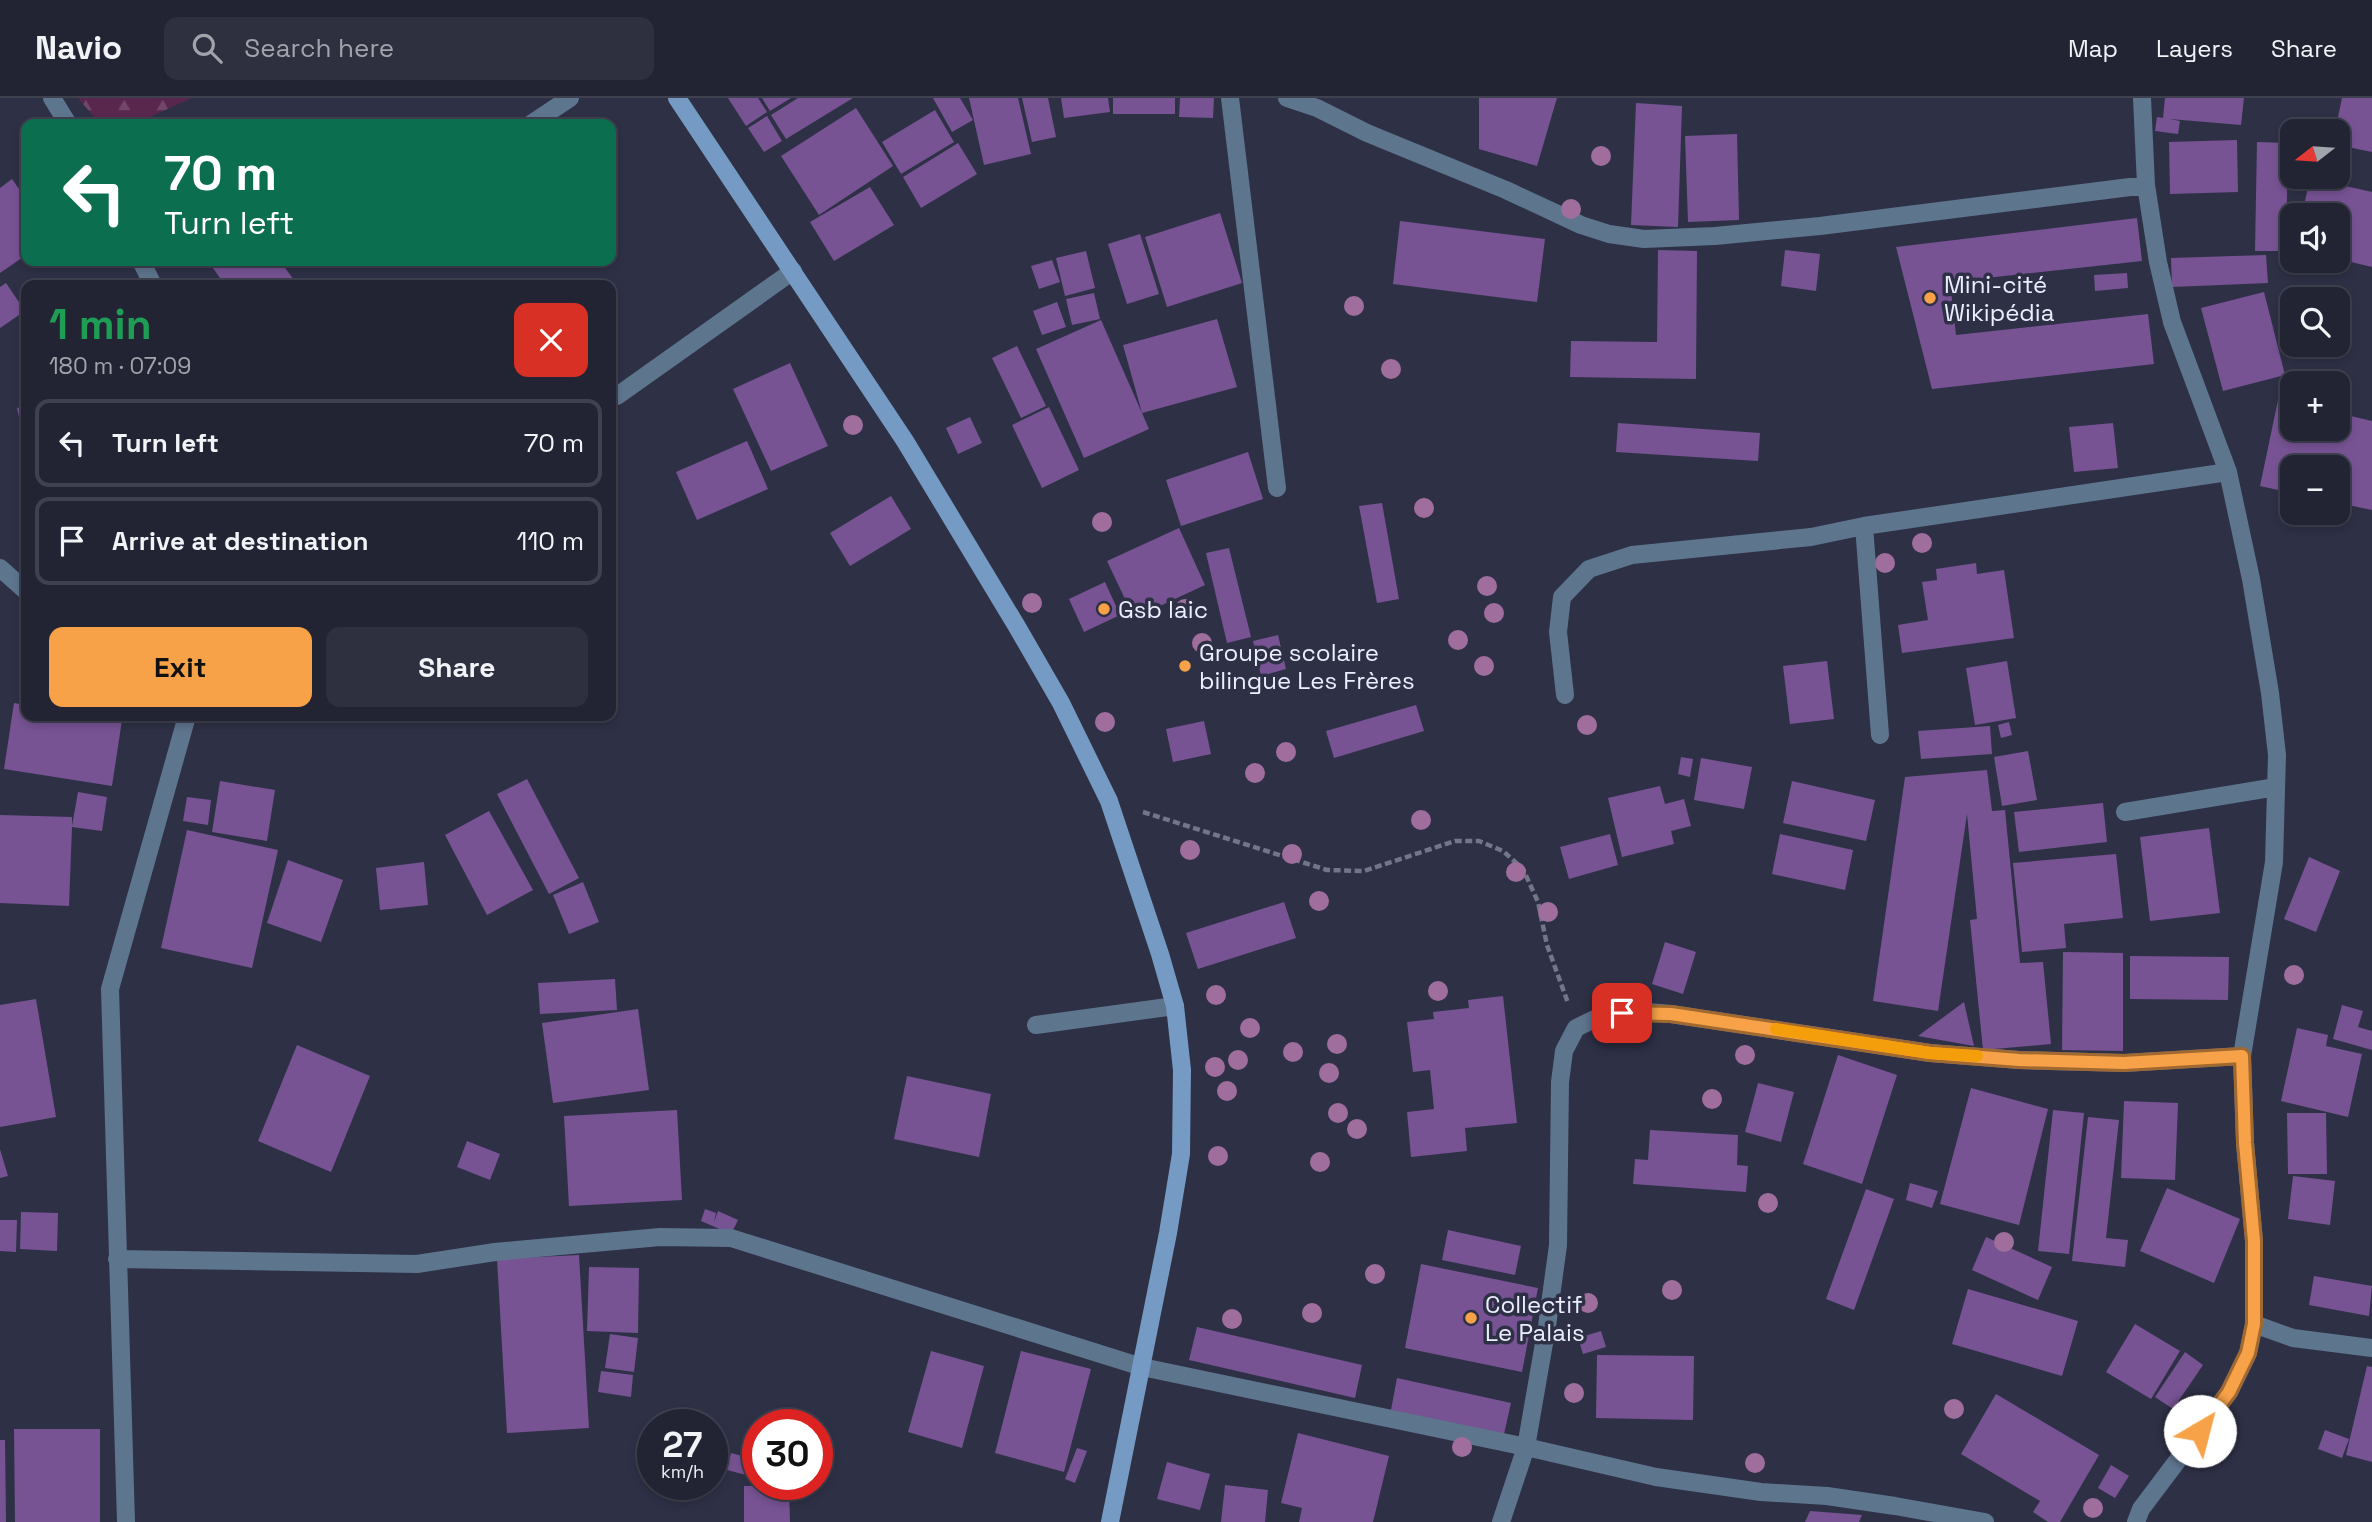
<!DOCTYPE html>
<html lang="en">
<head>
<meta charset="utf-8">
<style>
	:root { --surface:#222434; --page:#2e3040; --text:#f1f3f6; --muted:#a2a4ac; --line:#3f414f; --accent:#f7a248 }
	body { margin:0; font-family:"Space Grotesk",sans-serif; background:var(--page); color:var(--text); height:100vh; display:flex; flex-direction:column; font-size:26px; white-space:nowrap }
	* { box-sizing:border-box; margin:0 }
	p { font-size:23px; color:var(--muted) }
	.icon { flex:none; width:38px; height:38px; fill:none; stroke:currentColor; stroke-width:2; stroke-linecap:round; stroke-linejoin:round }
	.map { position:relative; flex:1; overflow:hidden }
	.details { position:absolute; left:21px; top:182px; width:595px; height:441px; display:flex; flex-direction:column; background:var(--surface); border-radius:14px; box-shadow:0 4px 10px #0003,0 0 0 2px var(--line) }
	.details>* { flex:none }
	.top-card { position:absolute; left:21px; top:21px; width:595px; height:147px; border-radius:14px; box-shadow:0 4px 10px #0003,0 0 0 2px var(--line); background:#0b6e4f; color:#fff; overflow:hidden }
	.needle { width:46px; rotate:253deg }
	.tools { position:absolute; left:2280px; top:21px; display:grid; gap:14px }
	.tools a { display:grid; place-items:center; width:70px; height:70px; border-radius:14px; background:var(--surface); box-shadow:0 4px 10px #0003,0 0 0 2px var(--line); font-size:35px }
	.speed { position:absolute; left:637px; top:1311px; display:flex; gap:14px; font-size:35px; font-weight:700; text-align:center }
	.speed>* { display:grid; place-content:center; width:91px; height:91px; border-radius:50%; background:var(--surface); box-shadow:0 4px 10px #0003,0 0 0 2px var(--line); line-height:1 }
	.speed small { font-size:18px; font-weight:400 }
	.speed .limit { border:10px solid #d22; background:#fff; color:#111 }
	.pin { position:absolute; display:grid; place-items:center; width:60px; height:60px; color:#fff; margin:-30px; border-radius:14px; box-shadow:0 4px 10px #0006 }
	.me { position:absolute; width:77px; margin:-38px; rotate:37deg; stroke-linejoin:round; filter:drop-shadow(0 0 5px #0008) }
	.turn { display:flex; align-items:center; gap:24px; height:147px; padding:0 28px; font-size:32px }
	.turn .icon { width:91px; height:91px; stroke-width:2.5 }
	.turn b { display:block; font-size:49px; line-height:60px }
	.round { display:grid; place-items:center; flex:none; width:74px; height:74px; border-radius:14px; background:var(--page) }
	.headline { display:flex; align-items:center; justify-content:space-between; height:119px; padding:0 28px }
	h1 { font-size:42px; font-weight:700; line-height:52px; color:#1e9e55 }
	.primary-button { display:flex; gap:14px; margin-top:auto; padding:14px 28px }
	.primary-button a { flex:1; height:80px; border-radius:14px; background:var(--accent); color:#111; font-size:28px; font-weight:700; line-height:80px; text-align:center }
	.primary-button a+a { background:var(--page); color:var(--text) }
	ul { padding:0; list-style:none }
	li { display:flex; align-items:center; gap:21px; height:88px; margin:0 14px 10px; padding:0 14px; border:4px solid var(--line); border-radius:14px }
	li div { flex:1 }
	li b { display:block; font-size:26px }
	li em { font-style:normal }
	header { display:flex; align-items:center; gap:42px; box-sizing:border-box; height:98px; padding:0 35px; background:var(--surface); border-bottom:2px solid var(--line) }
	header strong { font-size:33px }
	nav { display:flex; gap:38px; margin-inline-start:auto; font-size:24px }
	.search { width:490px; height:63px; background:var(--page); display:flex; align-items:center; gap:18px; box-sizing:border-box; padding:0 24px; border-radius:14px; color:var(--muted); font-size:26px }
	.map>svg:first-child { display:block }
	.forest { fill:url(#forest-firs) }
	.building { fill:#775394 }
	.lines { fill:none; stroke-linecap:round; stroke-linejoin:round }
	.path { stroke:#737589; stroke-width:4.5; stroke-dasharray:7 3.5; stroke-linecap:butt }
	.street { stroke:#5e758e; stroke-width:18 }
	.secondary { stroke:#759ac3; stroke-width:18 }
	.tree { fill:#a06e9d }
	.route-casing { stroke:#a1692f; stroke-width:18 }
	.route { stroke:#f7a248; stroke-width:12 }
	.slow { stroke:#f59e0b; stroke-width:12 }
	.poi-dot { fill:#f7a248; stroke:#2e3046; stroke-width:2.5 }
	.labels { text-anchor:middle; dominant-baseline:central; stroke-width:7; stroke-linejoin:round; paint-order:stroke }
	.poi-label { font-size:24px; fill:#eceefe; stroke:#2e3046; text-anchor:start }
</style>
</head>
<body>
<header>
<strong>Navio</strong>
<div class="search"><svg class="icon" aria-label="search" viewBox="0 0 24 24"><circle cx="10" cy="10" r="6"/><path d="M15 15l6 6"/></svg>Search here</div>
<nav><a>Map</a><a>Layers</a><a>Share</a></nav>
</header>
<div class="map">
<svg width="2372" height="1424" viewBox="0 0 2372 1424">
	<defs>
		<pattern id="forest-firs" width="22" height="20" patternUnits="userSpaceOnUse" patternTransform="scale(1.75)"><rect width="22" height="20" fill="#59264d"/><path d="M5 1l3.5 6h-7zM16 11l3.5 6h-7z" fill="#714668"/></pattern>
	</defs>
	<rect width="100%" height="100%" fill="#2e3046"/>
	<path class="forest" d="M78,0h114l-58,26h-34z"/>
	<path class="building" d="M728,0h30l9,14 -21,14z
		M762,0h29l-21,13z
		M798,0h55l-67,41 -15,-24z
		M933,0h27l13,22 -21,12z
		M969,0h49l13,56 -47,11z
		M1022,0h26l8,39 -24,5z
		M1061,0h47l2,14 -46,6z
		M1113,0h62v16h-62z
		M1180,0h34l-1,20 -34,-1z
		M1479,0h78l-20,68 -58,-17z
		M2165,0h79l-3,27 -71,-6 10,2 -2,13 -23,-3 2,-14 6,1z
		M2342,0h30v54l-34,-7v-14h-3z
		M1636,5l46,3 -4,121 -47,-2z
		M856,10l37,58 -74,49 -38,-59z
		M935,12l19,32 -53,32 -19,-32z
		M767,18l15,25 -18,11 -16,-24z
		M1737,36l2,86 -51,2 -3,-86z
		M2237,42l1,52 -68,2 -1,-52z
		M2257,44l31,1 -2,108h-31z
		M958,45l19,31 -56,34 -18,-31z
		M2310,80l62,14v75l-34,-8v-44h-36z
		M12,81l14,20v56l-26,18v-85z
		M870,89l24,38 -60,36 -24,-39z
		M1220,115l22,70 -75,24 -22,-70z
		M2137,120l5,43 -192,21 6,53 192,-21 6,50 -222,25 -36,-142z
		M1400,123l145,18 -8,63 -144,-18z
		M1140,136l19,60 -32,10 -19,-60z
		M1658,152l39,1 -1,128 -126,-2 1,-36 86,1z
		M1785,152l35,4 -4,37 -35,-5z
		M1086,153l9,37 -30,8 -9,-38z
		M2266,157l2,28 -96,4 -1,-29z
		M1052,162l8,22 -21,7 -8,-23z
		M208,163h72l14,19 -7,5h-62z
		M2127,175l1,15 -33,3 -1,-16z
		M6,185l19,28 -25,17v-41z
		M2264,194l21,83 -62,16 -22,-83z
		M1094,195l6,26 -28,6 -6,-26z
		M1057,204l9,25 -24,8 -9,-24z
		M1217,221l20,68 -95,26 -19,-68z
		M1101,222l48,109 -65,29 -48,-109z
		M1017,248l29,60 -25,12 -29,-60z
		M790,265l38,83 -57,25 -38,-82z
		M2278,302l14,3v26h46v-16l34,8v89l-34,-7v-36h-46v26l-32,-7z
		M26,308v38l-1,1 -8,-37z
		M1049,309l30,63 -37,18 -30,-63z
		M970,319l12,26 -24,11 -12,-26z
		M1618,325l142,10 -2,28 -142,-9z
		M2113,325l5,45 -44,4 -5,-45z
		M747,343l21,48 -71,31 -21,-48z
		M1248,354l15,47 -82,27 -15,-46z
		M891,398l20,33 -61,37 -20,-33z
		M1382,405l17,96 -22,4 -18,-97z
		M1179,430l26,57 -71,33 -27,-57z
		M1229,450l22,89 -24,6 -21,-90z
		M1976,465l1,11 27,-4 10,68 -112,15 -4,-28 30,-5 -6,-38 15,-2 -1,-11z
		M1105,484l15,33 -36,17 -15,-33z
		M1278,537l8,34 -25,7 -8,-35z
		M1827,563l7,58 -44,5 -7,-58z
		M2007,563l9,57 -41,7 -9,-57z
		M14,605l12,2v11h70l26,4 -10,66 -108,-17z
		M1416,607l8,26 -90,27 -8,-27z
		M1204,623l7,33 -38,8 -7,-33z
		M2009,624l3,13 -11,3 -3,-13z
		M1990,628l2,28 -71,5 -3,-28z
		M2028,653l9,49 -35,6 -8,-49z
		M1681,659l12,2 -3,18 -12,-3z
		M1701,660l51,9 -8,42 -50,-9z
		M1987,672l5,41 13,-1 15,153 23,-1 8,82 -68,6 -13,-130 7,-1 -10,-105 -29,197 -65,-10 32,-224z
		M527,681l52,99 -30,16 -52,-100z
		M220,683l55,9 -8,51 -55,-9z
		M1792,683l83,19 -9,41 -83,-18z
		M1660,688l5,18 19,-5 7,27 -20,5 3,13 -52,13 -14,-59z
		M78,694l29,5 -5,34 -30,-4 -3,79 -69,-3v-88l72,2v9z
		M187,699l24,3 -3,25 -25,-4z
		M2103,705l4,39 -88,10 -5,-40z
		M489,713l44,79 -46,25 -42,-80z
		M2209,730l11,85 -70,8 -10,-84z
		M187,732l91,20 -26,118 -91,-20z
		M1610,736l8,31 -49,14 -9,-32z
		M1780,736l73,16 -8,40 -73,-16z
		M2116,756l7,64 -59,6 2,24 -44,4 -9,-89z
		M2309,759l31,14 -24,61 -32,-13z
		M288,762l55,20 -22,62 -54,-19z
		M424,764l4,43 -48,5 -4,-42z
		M583,784l16,40 -30,12 -16,-39z
		M1284,804l12,36 -98,31 -12,-36z
		M1665,844l31,10 -13,42 -31,-10z
		M2063,854l60,1v98l-61,-1z
		M2130,858l99,1 -1,43 -98,-1z
		M615,881l2,31 -77,4 -2,-31z
		M1503,898l14,127 -52,5 2,23 -56,6 -4,-45 27,-3 -4,-39 -17,2 -6,-50 27,-3 -1,-7 36,-4 -1,-8z
		M36,901l20,118 -56,10v-122z
		M1964,904l10,44 -56,-10z
		M2342,907l21,6 -5,16 14,4v19l-39,-11z
		M638,911l11,81 -96,13 -11,-80z
		M2297,930l31,7 -2,11 36,8 -14,63 -67,-16z
		M297,947l73,31 -39,96 -73,-31z
		M1838,957l59,20 -35,109 -59,-20z
		M907,978l84,18 -12,63 -85,-18z
		M1758,985l36,9 -13,50 -36,-10z
		M1971,990l77,21 -29,116 -79,-21z
		M2124,1003l54,2 -3,77 -54,-2z
		M677,1012l5,90 -113,6 -5,-90z
		M2053,1012l31,3 -15,141 -31,-3z
		M2287,1015h39l1,61h-39z
		M2088,1019l31,3 -13,118 22,2 -3,27 -53,-6z
		M1650,1032l88,5 -1,30 11,1 -2,26 -113,-8 2,-25 13,1z
		M467,1043l33,13 -10,26 -33,-13z
		M0,1051l8,27 -8,2z
		M2293,1078l42,5 -5,44 -42,-6z
		M1910,1085l28,8 -6,17 -26,-8z
		M2167,1090l73,31 -26,64 -74,-32z
		M1866,1091l28,10 -40,111 -28,-11z
		M705,1111l11,4 -2,9 4,-11 20,9 -7,14 -30,-13z
		M21,1114l37,1 -1,38 -37,-2z
		M0,1122h17l-1,32 -16,-1z
		M1448,1132l73,16 -6,29 -73,-15z
		M1986,1139l66,30 -14,33 -66,-30z
		M579,1157l10,173 -82,5 -10,-174z
		M1421,1166l117,24 -16,84 -117,-24z
		M589,1169l50,1 -1,65 -51,-2z
		M2314,1178l58,10 -3,30 -60,-11z
		M1968,1191l110,32 -16,55 -110,-32z
		M2135,1226l45,27 -29,48 -45,-27z
		M1197,1229l165,38 -7,33 -166,-38z
		M1601,1233l5,16 -23,7 -5,-16z
		M610,1236l28,4 -4,34 -29,-4z
		M931,1253l53,15 -22,82 -54,-16z
		M1021,1253l70,18 -27,103 -69,-19z
		M2185,1254l18,13 -30,44 -18,-12z
		M1597,1257l97,1 -1,64 -97,-2z
		M2367,1268l5,1v95l-26,-7z
		M601,1273l32,4 -2,22 -33,-5z
		M1397,1280l114,25 -7,31 -113,-24z
		M1996,1296l103,61 -39,67h-12l-15,-10 7,-11 -79,-47z
		M14,1331h86v93h-85z
		M2325,1332l24,9 -7,19 -24,-9z
		M1298,1335l91,23 -16,66h-74l3,-14 -21,-5z
		M0,1342h5l1,82h-6z
		M1077,1350l10,3 -12,32 -10,-4z
		M731,1355l23,6 -4,17 -23,-6z
		M1167,1364l43,12 -10,36 -43,-11z
		M2111,1367l18,11 -14,22 -17,-10z
		M1225,1387l43,5 -3,32h-44z
		M744,1388h45l1,36h-46z
		M1810,1413l52,4 -3,7h-54z"/>
	<g class="lines">
		<path class="path" d="M1143,714l184,58 37,1 91,-30h24l24,10 20,18 15,33 9,43 21,58"/>
		<path class="street" d="M52,0l16,26
			M1230,0l47,390
			M1287,0l30,10 50,25 139,57 75,35 28,9 35,5 71,-3 105,-10 326,-41
			M531,26l39,-26
			M141,163l12,24
			M617,298l176,-125
			M1864,428l16,209
			M0,470l26,23
			M1565,597l-7,-63 4,-35 27,-28 43,-14 179,-18 53,-11 364,-54
			M2125,714l151,-25
			M1036,927l139,-19
			M117,1161l300,5 78,-12 165,-15 71,1 411,129 384,80 130,30 105,15 66,4 68,10 90,16
			M2254,1226l39,14 79,10
			M126,1424l-16,-533 77,-273
			M1501,1424l25,-75 21,-121 11,-81 2,-163 4,-31 12,-23 29,-14 33,-3 33,3 259,39 89,7 105,3 118,-7
			M2136,1424l5,-13 88,-117 19,-39 6,-29v-83l-9,-98 -3,-87 32,-194 3,-107 -7,-62 -19,-114 -23,-107 -56,-150 -14,-60 -12,-77 -4,-87"/>
		<path class="secondary" d="M677,0l228,343 111,184 45,78 48,98 51,153 15,52 7,64 -1,84 -13,79 -58,289"/>
	</g>
	<g class="tree">
		<circle cx="1601" cy="58" r="10"/>
		<circle cx="1571" cy="111" r="10"/>
		<circle cx="1354" cy="208" r="10"/>
		<circle cx="1391" cy="271" r="10"/>
		<circle cx="853" cy="327" r="10"/>
		<circle cx="1424" cy="410" r="10"/>
		<circle cx="1102" cy="424" r="10"/>
		<circle cx="1922" cy="445" r="10"/>
		<circle cx="1885" cy="465" r="10"/>
		<circle cx="1487" cy="488" r="10"/>
		<circle cx="1032" cy="505" r="10"/>
		<circle cx="1185" cy="511" r="10"/>
		<circle cx="1494" cy="515" r="10"/>
		<circle cx="1458" cy="542" r="10"/>
		<circle cx="1202" cy="545" r="10"/>
		<circle cx="1484" cy="568" r="10"/>
		<circle cx="1105" cy="624" r="10"/>
		<circle cx="1587" cy="627" r="10"/>
		<circle cx="1286" cy="654" r="10"/>
		<circle cx="1255" cy="675" r="10"/>
		<circle cx="1421" cy="722" r="10"/>
		<circle cx="1190" cy="752" r="10"/>
		<circle cx="1292" cy="756" r="10"/>
		<circle cx="1516" cy="774" r="10"/>
		<circle cx="1319" cy="803" r="10"/>
		<circle cx="1548" cy="814" r="10"/>
		<circle cx="2294" cy="877" r="10"/>
		<circle cx="1438" cy="893" r="10"/>
		<circle cx="1216" cy="897" r="10"/>
		<circle cx="1250" cy="930" r="10"/>
		<circle cx="1337" cy="946" r="10"/>
		<circle cx="1293" cy="954" r="10"/>
		<circle cx="1745" cy="957" r="10"/>
		<circle cx="1238" cy="962" r="10"/>
		<circle cx="1215" cy="969" r="10"/>
		<circle cx="1329" cy="975" r="10"/>
		<circle cx="1227" cy="993" r="10"/>
		<circle cx="1712" cy="1001" r="10"/>
		<circle cx="1338" cy="1015" r="10"/>
		<circle cx="1357" cy="1031" r="10"/>
		<circle cx="1218" cy="1058" r="10"/>
		<circle cx="1320" cy="1064" r="10"/>
		<circle cx="1768" cy="1105" r="10"/>
		<circle cx="2004" cy="1144" r="10"/>
		<circle cx="1375" cy="1176" r="10"/>
		<circle cx="1672" cy="1192" r="10"/>
		<circle cx="1588" cy="1205" r="10"/>
		<circle cx="1312" cy="1215" r="10"/>
		<circle cx="1232" cy="1221" r="10"/>
		<circle cx="1574" cy="1295" r="10"/>
		<circle cx="1954" cy="1311" r="10"/>
		<circle cx="1462" cy="1349" r="10"/>
		<circle cx="1755" cy="1365" r="10"/>
		<circle cx="2093" cy="1410" r="10"/>
	</g>
	<g class="lines">
		<g class="route-casing">
			<path id="route" d="M1622,915l49,1 259,39 89,7 105,3 118,-7 3,87 9,98v83l-6,29 -19,39 -29,39"/>
		</g>
		<use href="#route" class="route"/>
		<path class="slow" d="M1776,931l154,24 47,3"/>
	</g>
	<g class="poi-dot">
		<circle cx="1930" cy="200" r="7"/>
		<circle cx="1104" cy="511" r="7"/>
		<circle cx="1185" cy="568" r="7"/>
		<circle cx="1471" cy="1220" r="7"/>
	</g>
	<g class="labels">
		<g class="poi-label">
			<text x="1944" y="186">Mini-cité<tspan x="1944" dy="28">Wikipédia</tspan></text>
			<text x="1118" y="511">Gsb laic</text>
			<text x="1199" y="554">Groupe scolaire<tspan x="1199" dy="28">bilingue Les Frères</tspan></text>
			<text x="1485" y="1206">Collectif<tspan x="1485" dy="28">Le Palais</tspan></text>
		</g>
	</g>
</svg>
<div class="tools">
<a><svg class="needle" viewBox="-14 -14 28 28"><path d="M0-13l5 13h-10z" fill="#e53935"/><path d="M0 13l5-13h-10z" fill="#a2a4ac"/></svg></a>
<a><svg class="icon" aria-label="sound" viewBox="0 0 24 24"><path d="M4 9h4l5-4v14l-5-4H4zM17 9q2 3 0 6"/></svg></a>
<a><svg class="icon" aria-label="search" viewBox="0 0 24 24"><circle cx="10" cy="10" r="6"/><path d="M15 15l6 6"/></svg></a>
<a>+</a>
<a>−</a>
</div>
<div class="speed"><div>27<small>km/h</small></div><div class="limit">30</div></div>
<div class="pin" style="left:1622px;top:915px;background:#d93025"><svg class="icon" aria-label="arrive" viewBox="0 0 24 24"><path d="M6 21V4h12l-3 4 3 4H6"/></svg></div>
<svg class="me" style="left:2200px;top:1333px" viewBox="-20 -20 40 40"><circle r="19" fill="#fff"/><path d="M0-13L10 11 0 6-10 11z" fill="#f7a248"/></svg>
<div class="top-card">
<div class="turn"><svg class="icon" aria-label="left" viewBox="0 0 24 24"><path d="M17 20v-9H6M10 6l-5 5 5 5"/></svg><div><b>70 m</b>Turn left</div></div>
</div>
<section class="details">
<div class="headline"><div><h1>1 min</h1><p>180 m · 07:09</p></div><a class="round" style="background:#d93025;color:#fff"><svg class="icon" aria-label="close" viewBox="0 0 24 24"><path d="M6 6l12 12M18 6L6 18"/></svg></a></div>
<ul>
<li><svg class="icon" aria-label="left" viewBox="0 0 24 24"><path d="M17 20v-9H6M10 6l-5 5 5 5"/></svg><div><b>Turn left</b></div><em>70 m</em></li>
<li><svg class="icon" aria-label="arrive" viewBox="0 0 24 24"><path d="M6 21V4h12l-3 4 3 4H6"/></svg><div><b>Arrive at destination</b></div><em>110 m</em></li>
</ul>
<div class="primary-button"><a>Exit</a><a>Share</a></div>
</section>
</div>
</body>
</html>
